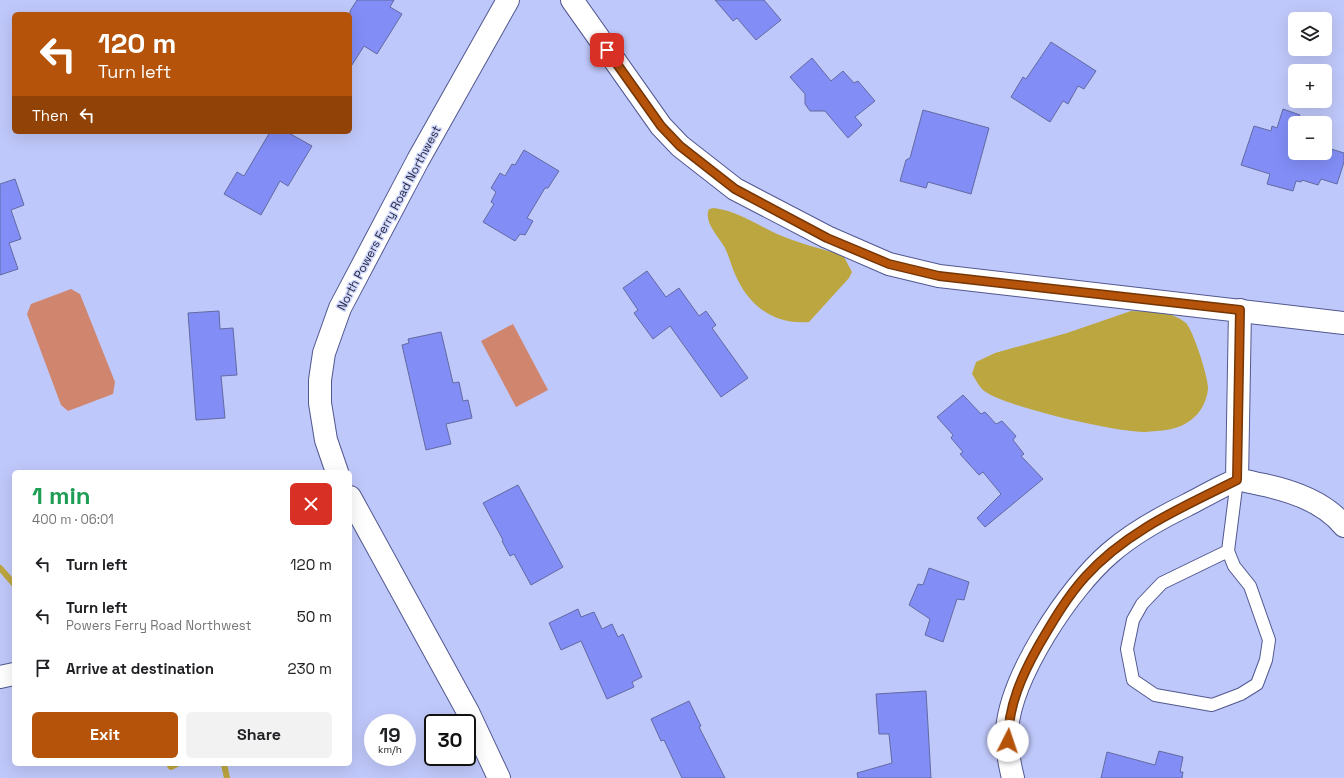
<!DOCTYPE html>
<html lang="en">
<head>
<meta charset="utf-8">
<style>
	:root { --surface:#fff; --page:#f2f2f2; --text:#202124; --muted:#757577; --accent:#b45309 }
	body { margin:0; font-family:"Space Grotesk",sans-serif; background:var(--page); color:var(--text); height:100vh; display:flex; flex-direction:column; font-size:15px; white-space:nowrap }
	* { box-sizing:border-box; margin:0 }
	p { font-size:13px; color:var(--muted) }
	.icon { flex:none; width:22px; height:22px; fill:none; stroke:currentColor; stroke-width:2; stroke-linecap:round; stroke-linejoin:round }
	.map { position:relative; flex:1; overflow:hidden }
	.panel { position:absolute; left:12px; top:470px; width:340px; height:296px; display:flex; flex-direction:column; background:var(--surface); border-radius:6px; box-shadow:0 4px 16px #0002 }
	.panel>* { flex:none }
	.banner { position:absolute; left:12px; top:12px; width:340px; height:122px; border-radius:6px; box-shadow:0 4px 16px #0002; background:#b45309; color:#fff; overflow:hidden }
	.fabs { position:absolute; left:1288px; top:12px; display:grid; gap:8px }
	.fabs a { display:grid; place-items:center; width:44px; height:44px; border-radius:6px; background:var(--surface); box-shadow:0 4px 16px #0002; font-size:20px }
	.speed { position:absolute; left:364px; top:714px; display:flex; gap:8px; font-size:20px; font-weight:700; text-align:center }
	.speed>* { display:grid; place-content:center; width:52px; height:52px; border-radius:50%; background:var(--surface); box-shadow:0 4px 16px #0002; line-height:1 }
	.speed small { font-size:10px; font-weight:400 }
	.speed .limit { border:2px solid #111; border-radius:6px; background:#fff; color:#111 }
	.pin { position:absolute; display:grid; place-items:center; width:34px; height:34px; color:#fff; margin:-17px; border-radius:8px; box-shadow:0 2px 6px #0006 }
	.me { position:absolute; width:44px; margin:-22px; rotate:4deg; stroke-linejoin:round; filter:drop-shadow(0 0 3px #0008) }
	.turn { display:flex; align-items:center; gap:14px; height:84px; padding:0 20px; font-size:18px }
	.turn .icon { width:52px; height:52px; stroke-width:2.5 }
	.turn b { display:block; font-size:28px; line-height:34px }
	.then { display:flex; align-items:center; height:38px; padding:0 20px; background:#0003; gap:8px; font-size:15px }
	.round { display:grid; place-items:center; flex:none; width:42px; height:42px; border-radius:6px; background:var(--page) }
	.head { display:flex; align-items:center; justify-content:space-between; height:68px; padding:0 20px }
	h1 { font-size:24px; font-weight:700; line-height:30px; color:#1e9e55 }
	.primary-button { display:flex; gap:8px; margin-top:auto; padding:8px 20px }
	.primary-button a { flex:1; height:46px; border-radius:6px; background:var(--accent); color:#fff; font-size:16px; font-weight:700; line-height:46px; text-align:center }
	.primary-button a+a { background:var(--page); color:var(--text) }
	ul { padding:0; list-style:none }
	li { display:flex; align-items:center; gap:12px; height:52px; padding:0 20px }
	li div { flex:1 }
	li b { display:block; font-size:15px }
	li em { font-style:normal }
	.map>svg:first-child { display:block }
	.green { fill:#d0856f }
	.water { fill:#bca640 }
	.lines { fill:none; stroke-linecap:round; stroke-linejoin:round }
	.stream { stroke:#bca640; stroke-width:6 }
	.building { fill:#828df6; stroke:#626aa2 }
	.service-casing { stroke:#51588f; stroke-width:14 }
	.minor-casing { stroke:#51588f; stroke-width:24 }
	.tertiary-casing { stroke:#51588f; stroke-width:24 }
	.service { stroke:#fff; stroke-width:12 }
	.minor { stroke:#fff; stroke-width:22 }
	.tertiary { stroke:#fff; stroke-width:22 }
	.route-casing { stroke:#753606; stroke-width:10 }
	.route { stroke:#b45309; stroke-width:7 }
	.labels { text-anchor:middle; dominant-baseline:central; stroke-width:3; stroke-linejoin:round; paint-order:stroke }
	.street-label { font-size:12px; fill:#262941; stroke:#cfd6fc }
</style>
</head>
<body>
<div class="map">
<svg width="1344" height="778" viewBox="0 0 1344 778">
	<rect width="100%" height="100%" fill="#bfc8fa"/>
	<path class="green" d="M71,289l9,5 35,88 -2,12 -45,17 -7,-6 -34,-91 4,-10z
		M513,324l35,66 -32,17 -35,-66z"/>
	<path class="water" d="M714,208c23,3 42,16 63,26 21,9 44,15 66,21l9,17 -3,6 -40,44c-36,3 -61,-17 -74,-48 -4,-9 -6,-18 -10,-26 -6,-11 -22,-26 -16,-39z
		M1131,311c20,1 39,-1 55,12 7,7 23,56 22,66 -1,11 -7,24 -17,31 -12,10 -31,11 -46,12 -25,1 -147,-26 -163,-43 -4,-4 -7,-11 -10,-15l4,-12 19,-9 72,-20z"/>
	<g class="lines">
		<path class="stream" d="M0,568l14,16
			M169,764l2,3 6,-3
			M224,764l3,14"/>
	</g>
	<path class="building" d="M357,0h37l-4,7 12,7 -25,40 -13,-8 -14,22v-57z
		M715,0h49l17,20 -25,20 -19,-22 -4,3z
		M1051,42l45,29 -12,18 -6,-3 -10,18 -5,-3 -13,21 -39,-25 12,-20 3,2z
		M812,58l19,23 12,-10 11,12 4,-2 17,20 -20,16 7,8 -14,13 -23,-27h-15l-5,-7v-10l-15,-17z
		M1283,109l17,6 -3,8h-2v8l-3,9 3,1v12h30v-2l5,1 1,-3 13,4v9l-7,22 -16,-5 -3,6 -16,-5 -1,2 -5,-1 -3,10 -26,-7 3,-10 -29,-9 13,-39 17,5 1,-5 5,2z
		M923,110l66,18 -18,66 -43,-12 -2,6 -26,-7 6,-21 4,-2z
		M270,132h17l25,14 -24,40 -8,-5 -19,34 -37,-21 13,-22 7,4z
		M524,150l35,21 -11,17h-3l-18,30 6,3 -8,14 -5,-1 -5,7 -32,-19 11,-18 -3,-2 5,-10 -5,-4 9,-15 5,3 7,-12 3,1z
		M15,179l9,26 -13,5 10,29 -12,4 9,26 -18,6v-91z
		M647,271l19,26 13,-9 20,28 7,-5 10,14 -4,3 36,50 -27,19 -51,-71 -17,13 -19,-26 4,-3 -15,-22z
		M219,311l1,18 13,-1 4,47 -16,1 4,42 -29,2 -8,-107z
		M441,332l12,51 6,-1 4,19 5,-1 4,18 -26,6 5,20 -25,6 -24,-105 7,-2 -1,-4z
		M963,395l18,19 4,-2 11,12 6,-3 14,15 -3,4 11,14 -3,2 22,23 -58,48 -8,-9 24,-24 -18,-22 -4,3 -19,-21 3,-2 -12,-14 2,-3 -16,-18z
		M518,485l45,82 -32,18 -17,-31 -4,2 -8,-15 1,-1 -20,-37z
		M929,568l40,14 -5,18 -7,-1 -14,43 -18,-7 5,-16 -21,-14 9,-21 5,1z
		M578,609l3,8 13,-5 8,17 10,-5 6,13 5,-3 19,43 -10,5 2,5 -27,12 -26,-58 -20,9 -12,-27z
		M926,691l5,87h-73l-1,-5 35,-10 -3,-29h-10l-3,-40z
		M689,701l12,25 -2,1 26,51h-43l-18,-38 -3,1 -10,-22z
		M1159,751l24,6 -3,15h3l-1,6h-81l6,-26 48,13z"/>
	<g class="lines">
		<g class="service-casing">
			<path id="service" d="M1228,551l6,15 16,20 19,54 -3,20 -9,24 -16,10 -29,11 -57,-10 -22,-15 -6,-31 6,-29 9,-16 20,-21 66,-32 9,-71"/>
		</g>
		<g class="minor-casing">
			<path id="minor" d="M337,472l-11,-32 -6,-37v-23l4,-27 16,-45 78,-148 90,-160
				M1237,480l3,-170
				M350,497l118,215 31,66
				M0,677l14,-3
				M1013,778c-4,-16 -7,-31 -6,-48 4,-54 62,-142 103,-177 23,-20 50,-35 77,-48 8,-4 46,-25 51,-25 7,0 15,3 21,4 31,6 65,17 85,42"/>
		</g>
		<g class="tertiary-casing">
			<path id="tertiary" d="M572,0l89,126 19,20 55,43 92,48 62,27 50,12 405,47"/>
		</g>
		<use href="#service" class="service"/>
		<use href="#minor" class="minor"/>
		<use href="#tertiary" class="tertiary"/>
	</g>
	<g class="lines">
		<g class="route-casing">
			<path id="route" d="M607,50l54,76 19,20 55,43 92,49 62,26 50,12 301,34 -3,170c-54,27 -111,51 -152,97 -18,20 -32,44 -46,68 -17,30 -31,61 -31,96"/>
		</g>
		<use href="#route" class="route"/>
	</g>
	<g class="labels">
		<g class="street-label">
			<text transform="translate(389 218) rotate(-62)">North Powers Ferry Road Northwest</text>
		</g>
	</g>
</svg>
<div class="fabs">
<a><svg class="icon" aria-label="layers" viewBox="0 0 24 24"><path d="M12 4l9 5-9 5-9-5zM3 14l9 5 9-5"/></svg></a>
<a>+</a>
<a>−</a>
</div>
<div class="speed"><div>19<small>km/h</small></div><div class="limit">30</div></div>
<div class="pin" style="left:607px;top:50px;background:#d93025"><svg class="icon" aria-label="arrive" viewBox="0 0 24 24"><path d="M6 21V4h12l-3 4 3 4H6"/></svg></div>
<svg class="me" style="left:1008px;top:741px" viewBox="-20 -20 40 40"><circle r="19" fill="#fff"/><path d="M0-13L10 11 0 6-10 11z" fill="#b45309"/></svg>
<div class="banner">
<div class="turn"><svg class="icon" aria-label="left" viewBox="0 0 24 24"><path d="M17 20v-9H6M10 6l-5 5 5 5"/></svg><div><b>120 m</b>Turn left</div></div>
<div class="then">Then<svg class="icon" aria-label="left" viewBox="0 0 24 24"><path d="M17 20v-9H6M10 6l-5 5 5 5"/></svg></div>
</div>
<section class="panel">
<div class="head"><div><h1>1 min</h1><p>400 m · 06:01</p></div><a class="round" style="background:#d93025;color:#fff"><svg class="icon" aria-label="close" viewBox="0 0 24 24"><path d="M6 6l12 12M18 6L6 18"/></svg></a></div>
<ul>
<li><svg class="icon" aria-label="left" viewBox="0 0 24 24"><path d="M17 20v-9H6M10 6l-5 5 5 5"/></svg><div><b>Turn left</b></div><em>120 m</em></li>
<li><svg class="icon" aria-label="left" viewBox="0 0 24 24"><path d="M17 20v-9H6M10 6l-5 5 5 5"/></svg><div><b>Turn left</b><p>Powers Ferry Road Northwest</p></div><em>50 m</em></li>
<li><svg class="icon" aria-label="arrive" viewBox="0 0 24 24"><path d="M6 21V4h12l-3 4 3 4H6"/></svg><div><b>Arrive at destination</b></div><em>230 m</em></li>
</ul>
<div class="primary-button"><a>Exit</a><a>Share</a></div>
</section>
</div>
</body>
</html>
